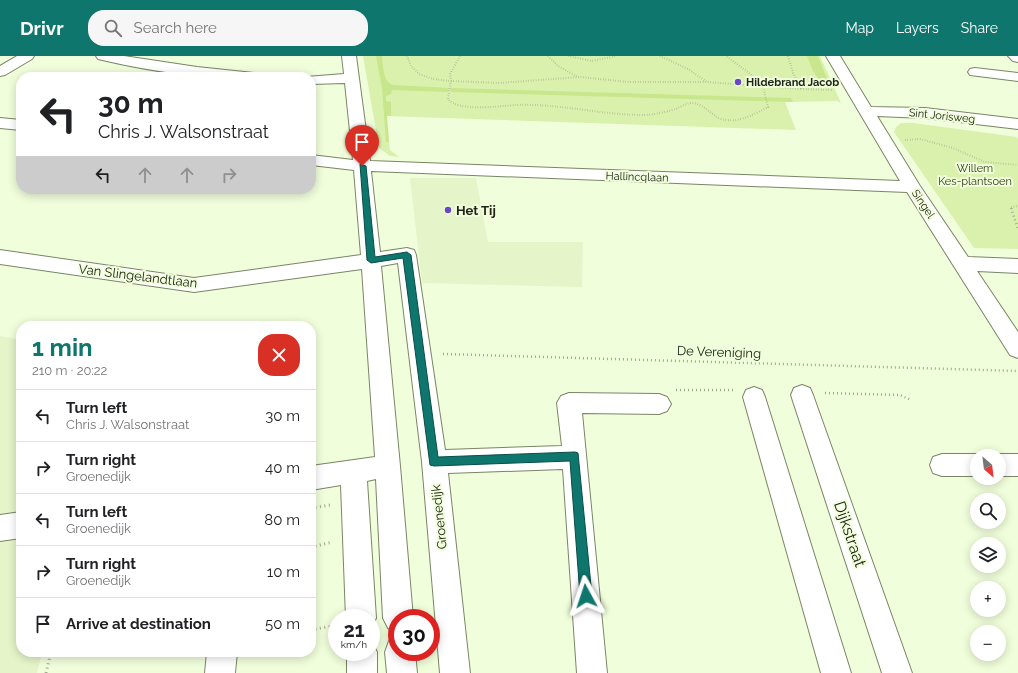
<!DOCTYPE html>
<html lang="en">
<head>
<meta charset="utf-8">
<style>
	:root { --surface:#fff; --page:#f6f6f6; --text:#202124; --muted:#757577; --line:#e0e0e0; --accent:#0f766e }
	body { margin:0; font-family:Raleway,sans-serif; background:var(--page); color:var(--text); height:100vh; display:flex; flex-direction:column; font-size:15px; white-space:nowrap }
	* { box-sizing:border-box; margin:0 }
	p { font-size:13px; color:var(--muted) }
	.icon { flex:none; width:22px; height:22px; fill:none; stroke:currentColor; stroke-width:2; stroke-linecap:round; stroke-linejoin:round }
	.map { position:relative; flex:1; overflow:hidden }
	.sheet { position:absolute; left:16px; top:265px; width:300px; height:336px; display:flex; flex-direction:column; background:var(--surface); border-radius:16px; box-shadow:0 2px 10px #0003 }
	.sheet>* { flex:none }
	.guide { position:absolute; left:16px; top:16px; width:300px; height:122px; border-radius:16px; box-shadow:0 2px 10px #0003; background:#fff; color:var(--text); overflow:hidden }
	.needle { width:26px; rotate:152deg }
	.fabs { position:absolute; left:970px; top:393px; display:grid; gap:8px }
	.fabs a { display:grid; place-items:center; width:36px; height:36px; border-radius:50%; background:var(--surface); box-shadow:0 2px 10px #0003; font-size:20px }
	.speed { position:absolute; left:328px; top:553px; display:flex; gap:8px; font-size:20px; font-weight:700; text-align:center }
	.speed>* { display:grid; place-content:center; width:52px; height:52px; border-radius:50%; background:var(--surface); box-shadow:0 2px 10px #0003; line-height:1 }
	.speed small { font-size:10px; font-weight:400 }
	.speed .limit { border:6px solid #d22; background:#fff; color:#111 }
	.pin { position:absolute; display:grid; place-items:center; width:34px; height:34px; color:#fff; margin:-41px -17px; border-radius:50% 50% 50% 0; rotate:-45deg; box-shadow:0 0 4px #0007 }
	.pin .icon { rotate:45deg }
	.me { position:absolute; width:44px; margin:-22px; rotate:355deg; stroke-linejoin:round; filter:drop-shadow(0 0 3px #0008) }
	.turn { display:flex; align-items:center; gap:14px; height:84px; padding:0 16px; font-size:18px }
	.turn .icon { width:52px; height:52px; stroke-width:2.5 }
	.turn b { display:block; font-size:28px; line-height:34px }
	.lanes { display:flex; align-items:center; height:38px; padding:0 16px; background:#0003; justify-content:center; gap:20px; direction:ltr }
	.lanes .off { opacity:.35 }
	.round { display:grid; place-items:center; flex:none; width:42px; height:42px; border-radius:16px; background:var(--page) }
	.head { display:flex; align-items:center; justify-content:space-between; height:68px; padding:0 16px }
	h1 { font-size:24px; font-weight:700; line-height:30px; color:var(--accent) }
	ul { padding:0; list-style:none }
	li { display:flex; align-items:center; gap:12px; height:52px; padding:0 16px; border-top:1px solid var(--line) }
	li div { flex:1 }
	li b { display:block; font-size:15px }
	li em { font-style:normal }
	header { display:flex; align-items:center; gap:24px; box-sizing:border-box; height:56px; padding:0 20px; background:var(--accent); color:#fff }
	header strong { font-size:19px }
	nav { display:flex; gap:22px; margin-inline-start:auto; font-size:14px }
	.search { width:280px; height:36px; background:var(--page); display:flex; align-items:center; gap:10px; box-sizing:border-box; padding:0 14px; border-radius:16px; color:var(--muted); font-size:15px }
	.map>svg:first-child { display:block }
	.built { fill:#e5f4c9 }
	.green { fill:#d9f1ac }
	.water { fill:#c8e68b }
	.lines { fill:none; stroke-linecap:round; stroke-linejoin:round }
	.minor-casing { stroke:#7a8565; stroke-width:2 }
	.major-casing { stroke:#7a8565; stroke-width:2 }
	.path-far2 { stroke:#9fa88e; stroke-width:2; stroke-dasharray:0.5 2; stroke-linecap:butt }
	.path-far1 { stroke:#9fa88e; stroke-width:2.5; stroke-dasharray:1 3; stroke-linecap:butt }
	.path { stroke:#9fa88e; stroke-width:3; stroke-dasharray:1 3.5; stroke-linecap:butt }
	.minor { fill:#fff; fill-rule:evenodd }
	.major { fill:#fff; fill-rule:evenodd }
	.route { fill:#0f766e; stroke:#0a4d48 }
	.poi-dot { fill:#674ac3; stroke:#f1fedb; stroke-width:1.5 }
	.labels { text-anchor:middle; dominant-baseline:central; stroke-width:4; stroke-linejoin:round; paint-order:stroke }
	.far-poi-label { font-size:11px; font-weight:bold; fill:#202418; stroke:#f1fedb; text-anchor:start }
	.far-street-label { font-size:11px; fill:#202418; stroke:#f1fedb }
	.far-park-label { font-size:11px; fill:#313c16; stroke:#f1fedb }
	.poi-label { font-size:13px; font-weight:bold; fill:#202418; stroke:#f1fedb; text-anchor:start }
	.street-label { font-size:13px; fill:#202418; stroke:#f1fedb }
	.near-street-label { font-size:16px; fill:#202418; stroke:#f1fedb }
</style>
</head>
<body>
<header>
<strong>Drivr</strong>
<div class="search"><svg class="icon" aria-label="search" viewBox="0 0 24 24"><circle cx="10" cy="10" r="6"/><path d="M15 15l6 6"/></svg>Search here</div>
<nav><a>Map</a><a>Layers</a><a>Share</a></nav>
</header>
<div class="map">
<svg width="1018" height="617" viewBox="0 0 1018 617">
	<rect width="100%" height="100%" fill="#f1fedb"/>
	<path class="built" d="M410,122h66l12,64h95l-1,45 -160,-4z
		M0,280l21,4v312h21l-5,21h-37z"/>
	<path class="green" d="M363,0h457l21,47 -4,-2 -52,1 11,28 -411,-14 2,26h2l1,8 9,7 -9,-1 -11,-8z
		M901,67h12l104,14 1,2v110l-44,-1 -80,-116 2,-5z"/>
	<path class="water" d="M376,0h6c1,10 1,26 11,29l56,3 -1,4 -56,-2 -1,4 -5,2v5l5,1v14h-4l2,26h-3l-4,-54z
		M807,0h11l11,28h-7l-9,-13z
		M451,32l340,10 2,4 -342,-10z"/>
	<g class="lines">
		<g class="minor-casing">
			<path id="minor" d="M96,0h28l73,11 57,6 5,1 2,3c-16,0 -33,1 -50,0 -34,-2 -79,-10 -113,-18z
				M342,0h14l14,105 530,20 -74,-125h14l31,51 54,1 93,11v10l-93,-11 -48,-2 43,70 48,71 50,2v14l-41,-2 41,61v26l-8,-3 -103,-163 -536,-21 9,81 27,-4 7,2 2,5 29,195 117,-4 -5,-43 4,-7 8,-3 90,1 8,3 4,7 -4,7 -8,3 -77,-1 25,260h-30l-14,-204 -115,4 22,200h-30l-18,-211 -24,-199 -17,3 19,200 13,152h-16v14l-9,-4 -5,-10 -7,-139 -9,2 9,137 -5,10v-10h-25l-5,-133 -30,5v-24l64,-9 -13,-188 -168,23 -194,-28v-14l194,28 167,-23 -7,-85 -43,-5v-10l42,5 -8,-77 -34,1v-7h-5l38,-3z
				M1008,0h10v6l-5,-1z
				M975,12l43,5v8l-48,-6 -2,-3 2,-3z
				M0,62l21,2v10l-21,-2z
				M802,329l8,3 3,7 99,278h-30l-91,-278 3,-7z
				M754,331l8,3 3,7 86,276h-30l-78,-276 3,-7z
				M942,398h35l6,2h-6v20h-35l-9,-3 -3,-8 3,-8z
				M999,398h19v22h-19v-20h-6z
				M21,456v26l-21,3v-26z
				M397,582v14h18l2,21h-30l-2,-21 4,-11z
				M371,585l6,11v21h-30v-21h24z
				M207,596h30l-2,21h-30z"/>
		</g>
		<g class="major-casing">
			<path id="major" d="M17,0h17l-2,3 -27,16 -5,1v-10z"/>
		</g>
		<path class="path-far2" d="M407,0l4,10 8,8 14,5 18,2 48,2 81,-6 49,5h78l95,7
			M460,0l-10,18 1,7 -3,18c10,13 52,7 68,6 42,-2 84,10 127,10 10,0 23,-3 33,-6 4,-2 9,-5 14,-6 10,-1 19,9 27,14 15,9 37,-2 51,-10l-5,-20 -10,-11 -27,-20
			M548,0l10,10 20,11
			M568,0l24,5 24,-5
			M660,0l28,13 19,13
			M788,0l5,17 9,16 31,1
			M905,84l15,-1 33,9 32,14 33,3
			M1012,153l-1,-2 7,-1"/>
		<path class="path-far1" d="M1011,152l7,21
			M443,298l575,17
			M676,334h57
			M825,337l75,2 11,5"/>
		<path class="path" d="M311,452l19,-3
			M311,491l22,-5
			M311,574l26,-5
			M46,617l5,-21"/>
		<use href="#minor" class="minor"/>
		<use href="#major" class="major"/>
	</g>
	<path class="route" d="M360,108l6,2 9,91 32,-5 4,3 27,202 137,-5 3,1 14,143 -2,4 -4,2 -4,-2 -2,-4 -10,-135 -136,5 -4,-1 -27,-207 -32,5 -4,-3z"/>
	<g class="poi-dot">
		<circle cx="738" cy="26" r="4"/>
		<circle cx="448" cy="154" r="4"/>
	</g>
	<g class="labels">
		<g class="far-poi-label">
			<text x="746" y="26">Hildebrand Jacob</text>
		</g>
		<g class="far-street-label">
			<text transform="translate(942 60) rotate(6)">Sint Jorisweg</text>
			<text transform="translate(637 121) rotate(2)">Hallincqlaan</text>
			<text transform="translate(923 148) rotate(56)">Singel</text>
		</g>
		<g class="far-park-label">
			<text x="975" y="112">Willem<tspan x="975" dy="13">Kes-plantsoen</tspan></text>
		</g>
		<g class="poi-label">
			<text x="456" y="154">Het Tij</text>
		</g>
		<g class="street-label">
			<text transform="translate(138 220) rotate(7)">Van Slingelandtlaan</text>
			<text transform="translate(719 296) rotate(2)">De Vereniging</text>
			<text transform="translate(439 461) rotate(-96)">Groenedijk</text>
		</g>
		<g class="near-street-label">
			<text transform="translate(850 478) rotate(71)">Dijkstraat</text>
		</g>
	</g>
</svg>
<div class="fabs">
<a><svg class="needle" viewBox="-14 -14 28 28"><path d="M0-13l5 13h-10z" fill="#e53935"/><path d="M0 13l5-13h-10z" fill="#757577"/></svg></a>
<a><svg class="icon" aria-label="search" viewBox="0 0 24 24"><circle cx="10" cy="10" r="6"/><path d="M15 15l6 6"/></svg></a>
<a><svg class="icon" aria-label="layers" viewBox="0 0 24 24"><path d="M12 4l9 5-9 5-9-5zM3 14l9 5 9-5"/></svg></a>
<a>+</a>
<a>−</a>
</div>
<div class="speed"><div>21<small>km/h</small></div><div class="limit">30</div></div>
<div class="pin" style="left:362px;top:110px;background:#d93025"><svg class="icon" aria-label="arrive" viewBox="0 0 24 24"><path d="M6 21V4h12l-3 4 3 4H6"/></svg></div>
<svg class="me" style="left:586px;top:540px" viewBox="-20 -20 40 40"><path d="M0-17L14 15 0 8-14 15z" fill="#0f766e" stroke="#fff" stroke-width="4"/></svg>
<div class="guide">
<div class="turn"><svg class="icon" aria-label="left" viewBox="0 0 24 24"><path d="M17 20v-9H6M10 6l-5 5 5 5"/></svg><div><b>30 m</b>Chris J. Walsonstraat</div></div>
<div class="lanes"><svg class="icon" aria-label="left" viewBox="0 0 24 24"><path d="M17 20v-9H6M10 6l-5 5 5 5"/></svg><svg class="icon off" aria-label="ahead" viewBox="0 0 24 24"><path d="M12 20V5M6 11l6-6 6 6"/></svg><svg class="icon off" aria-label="ahead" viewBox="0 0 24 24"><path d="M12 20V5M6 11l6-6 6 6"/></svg><svg class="icon off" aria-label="right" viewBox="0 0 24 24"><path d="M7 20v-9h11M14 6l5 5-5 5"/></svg></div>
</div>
<section class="sheet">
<div class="head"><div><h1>1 min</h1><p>210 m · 20:22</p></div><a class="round" style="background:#d93025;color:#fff"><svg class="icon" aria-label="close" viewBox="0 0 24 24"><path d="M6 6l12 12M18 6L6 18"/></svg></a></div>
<ul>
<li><svg class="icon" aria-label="left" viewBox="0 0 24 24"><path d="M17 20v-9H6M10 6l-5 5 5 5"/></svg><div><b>Turn left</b><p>Chris J. Walsonstraat</p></div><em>30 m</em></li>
<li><svg class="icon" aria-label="right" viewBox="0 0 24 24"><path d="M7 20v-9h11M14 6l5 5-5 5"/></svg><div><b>Turn right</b><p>Groenedijk</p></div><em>40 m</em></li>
<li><svg class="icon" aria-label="left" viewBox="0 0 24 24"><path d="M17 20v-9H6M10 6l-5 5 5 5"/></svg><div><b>Turn left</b><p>Groenedijk</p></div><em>80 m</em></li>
<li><svg class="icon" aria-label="right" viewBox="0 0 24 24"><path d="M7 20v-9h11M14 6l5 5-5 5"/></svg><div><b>Turn right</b><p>Groenedijk</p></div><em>10 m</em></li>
<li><svg class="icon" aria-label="arrive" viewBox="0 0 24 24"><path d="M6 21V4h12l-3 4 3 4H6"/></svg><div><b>Arrive at destination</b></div><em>50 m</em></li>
</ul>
</section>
</div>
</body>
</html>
